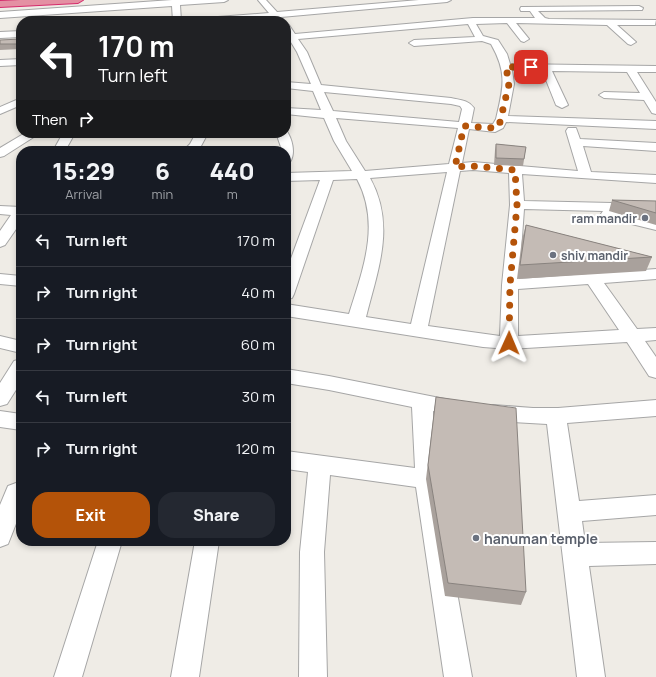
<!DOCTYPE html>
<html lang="en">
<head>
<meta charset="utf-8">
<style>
	:root { --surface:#171b24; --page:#242831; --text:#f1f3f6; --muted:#9ea1a6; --line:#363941; --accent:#b45309 }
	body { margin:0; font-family:Manrope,sans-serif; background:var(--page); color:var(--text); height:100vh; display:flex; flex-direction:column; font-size:15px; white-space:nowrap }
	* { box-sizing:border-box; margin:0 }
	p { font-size:13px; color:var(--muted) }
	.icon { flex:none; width:22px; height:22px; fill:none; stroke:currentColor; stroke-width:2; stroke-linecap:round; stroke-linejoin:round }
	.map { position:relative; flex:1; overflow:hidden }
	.drawer { position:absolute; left:16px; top:146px; width:275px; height:400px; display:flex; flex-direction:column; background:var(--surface); border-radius:16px; box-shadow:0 2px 6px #0003 }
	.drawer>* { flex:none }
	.guide { position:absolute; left:16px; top:16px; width:275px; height:122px; border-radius:16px; box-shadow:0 2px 6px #0003; background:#202124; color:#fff; overflow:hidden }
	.pin { position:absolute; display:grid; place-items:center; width:34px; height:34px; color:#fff; margin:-17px; border-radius:8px; box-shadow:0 2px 6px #0006 }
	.me { position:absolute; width:44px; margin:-22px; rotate:1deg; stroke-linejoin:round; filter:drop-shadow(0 0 3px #0008) }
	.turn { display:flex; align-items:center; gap:14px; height:84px; padding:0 16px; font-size:18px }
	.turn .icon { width:52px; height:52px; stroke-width:2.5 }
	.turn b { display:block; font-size:28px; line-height:34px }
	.then { display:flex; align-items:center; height:38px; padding:0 16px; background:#0003; gap:8px; font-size:15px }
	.eta { display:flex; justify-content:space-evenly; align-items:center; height:68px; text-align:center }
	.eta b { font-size:24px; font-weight:800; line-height:28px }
	.button { display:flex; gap:8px; margin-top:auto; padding:8px 16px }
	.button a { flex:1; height:46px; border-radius:16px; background:var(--accent); color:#fff; font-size:16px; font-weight:800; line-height:46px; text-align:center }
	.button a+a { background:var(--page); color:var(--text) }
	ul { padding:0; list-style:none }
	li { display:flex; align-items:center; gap:12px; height:52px; padding:0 16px; border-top:1px solid var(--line) }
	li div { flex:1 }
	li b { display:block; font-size:15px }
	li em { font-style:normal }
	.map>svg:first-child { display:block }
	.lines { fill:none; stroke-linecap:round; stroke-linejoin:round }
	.minor-casing { stroke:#a6a6a6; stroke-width:2 }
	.highway-casing { stroke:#d52b6c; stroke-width:2 }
	.minor { fill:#fff; fill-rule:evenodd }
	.highway { fill:#e490a3; fill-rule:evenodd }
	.wall { fill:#a9a19c }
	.shaded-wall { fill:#89837f }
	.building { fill:#c4bbb5; stroke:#89837f }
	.route { stroke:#b45309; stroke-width:7; stroke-dasharray:0 12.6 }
	.worship-dot { fill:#6b7280; stroke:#fff; stroke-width:1.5 }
	.labels { text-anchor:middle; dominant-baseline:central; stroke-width:4; stroke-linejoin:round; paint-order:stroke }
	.worship-label { font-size:12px; font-weight:bold; fill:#5b616d; stroke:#fff; text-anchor:end }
	.near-worship-label { font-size:14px; font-weight:bold; fill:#5b616d; stroke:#fff; text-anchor:start }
</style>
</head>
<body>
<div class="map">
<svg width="656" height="677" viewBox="0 0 656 677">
	<rect width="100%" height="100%" fill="#efece6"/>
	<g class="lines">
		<g class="minor-casing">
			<path id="minor" d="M172,0h56l-4,2 -44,3 1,16h-8l-1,-15 -172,12v-6z
				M258,0h8l11,12 142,-12h32l-4,2 -166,15 3,4h-9l-2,-3 -39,3h-33l4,-3 64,-5z
				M639,6l4,2 -1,2 -104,1 7,7 4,1 107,1 -1,5h-38l19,17 -5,3 -3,-1 -21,-19 -91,-2 13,16 -5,3 -3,-1 -14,-18 -31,1 7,12 15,4 9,14 3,10 146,2v6h-19l19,30v12l-4,-1 -8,-13 -40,-2 -5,-3 5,-3 36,1 -13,-21 -75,-1 16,34 -6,3 -6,-3 -14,-35h-30l2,14 -6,32 148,5v8l-150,-7 -3,6 -8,4 -26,-3 -7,34 11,-1 105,9 -12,-40 2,-3h8l4,11 76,4v8l-73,-5 8,26 65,3v8l-134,-9 2,27 132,3v8l-41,-1 41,11v8l-53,-13 -2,-3 2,-3 -79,-2 -5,70 137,-10v10l-52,4 33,46 19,-1v12l-11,1 11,16v21l-7,-2 -22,-34 -118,7 -26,-2 -197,-31v-12l63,10c14,-45 32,-90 8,-135l-24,1 -39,114 -2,4 -6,1v-27l34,-92 -34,1v-8l66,-2 -18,-30 -10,-23 -38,-4v-6l35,2 -8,-19 -27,-3v-6l25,2 -14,-32 -11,-18v-10l3,1 6,9 178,-16h62l-5,-7h-9l-1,-2 1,-2h3zM468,24l7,13 -61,3 -5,3 5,3 68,-5 9,3c17,30 12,44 5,75l-3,5 -22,-1 3,-15c-6,-8 -14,-8 -23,-10l-130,-13 -14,-33 -9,-13zM324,92l127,12 9,2 2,3 -3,13 -126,-11zM336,118l122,10 -9,36 -84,7 -19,-30zM473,170l36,3 1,32 -8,80 -2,51 -72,-10 32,-155zM447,172l-36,152 -45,-7c12,-48 30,-92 4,-139zM588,284l31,46 -101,6v-47z
				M21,31v6l-21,1v-6z
				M21,59v6l-21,1v-6z
				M21,98v7l-21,9v-7z
				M286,130c6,8 10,23 4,32l-4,1v-12h-6l1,-4 -5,-14h10z
				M25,133h15l-36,23 -4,1v-9z
				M63,133h12l-10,18h-12z
				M196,133h12l-7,13 -4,5h-14l7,-7z
				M0,206l21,1v15l-16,23 -5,2v-16l11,-16 -11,-1z
				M0,274l21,2v10l-21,-2z
				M0,336l21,5v12l-21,-5z
				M21,359v23l-14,22 -7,2v-23l14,-22z
				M286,369l43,7 136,27 3,5 -3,5 -7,3 -25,-5 4,68 35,198h-28l-28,-190 -86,-12 -6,77 3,125h-28l1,-125 8,-80 -22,-3v-18l129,17 -3,-61 -83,-17 -43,-7z
				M656,400v16l-89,7 12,78 77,-6v20l-74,6 3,22 71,-1v22l-67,2 16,111h-28l-30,-253 -54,-3 -7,-3 -3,-5 3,-5 7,-3 40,3h25z
				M0,411l21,3v16l-21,-3z
				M16,483l5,2v26l-13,33 -8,3v-42l8,-19z
				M98,541h24l-40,136h-28z
				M195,541h24l-20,136h-28z"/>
		</g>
		<g class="highway-casing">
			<path id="highway" d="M20,0h63l-5,3 -78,4v-6z"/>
		</g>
		<use href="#minor" class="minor"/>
		<use href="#highway" class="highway"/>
	</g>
	<path class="wall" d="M0,40h21v6l-1,3 -20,1z
		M496,144l30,3 -3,19 -29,-1 1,-15z
		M612,200l44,1v24l-47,-14z
		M526,225l126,32 -6,14 -129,8 5,-40z
		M436,397l90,195 -5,13 -76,-9 -19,-117 8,-68z"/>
	<path class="shaded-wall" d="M21,39v7l-1,3 -2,-5z"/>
	<path class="building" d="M21,39l-3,5h-18v-4z
		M496,144l30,3 -2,12 -28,-1z
		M612,200l44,1v12z
		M526,225l126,32 -132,8z
		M436,397l80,11 10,184 -78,-9 -20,-118z"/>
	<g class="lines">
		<path class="route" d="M509,343l1,-58 7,-80 -2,-35 -42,-4 -18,1 9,-41 30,2 5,-2 10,-42 -3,-17h25"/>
	</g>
	<g class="worship-dot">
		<circle cx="645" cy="218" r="4"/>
		<circle cx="553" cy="255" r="4"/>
		<circle cx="476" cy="538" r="4"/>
	</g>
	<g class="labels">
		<g class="worship-label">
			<text x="637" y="218">ram mandir</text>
			<text x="561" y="255" text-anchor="start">shiv mandir</text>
		</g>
		<g class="near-worship-label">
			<text x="484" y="538">hanuman temple</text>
		</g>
	</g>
</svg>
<div class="pin" style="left:531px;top:67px;background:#d93025"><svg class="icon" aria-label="arrive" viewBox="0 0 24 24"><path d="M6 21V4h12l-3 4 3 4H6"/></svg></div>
<svg class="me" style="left:509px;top:343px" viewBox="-20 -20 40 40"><path d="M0-17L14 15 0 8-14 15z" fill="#b45309" stroke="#fff" stroke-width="4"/></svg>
<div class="guide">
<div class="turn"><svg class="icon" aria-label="left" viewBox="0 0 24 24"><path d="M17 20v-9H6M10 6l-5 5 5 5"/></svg><div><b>170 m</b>Turn left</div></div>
<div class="then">Then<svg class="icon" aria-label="right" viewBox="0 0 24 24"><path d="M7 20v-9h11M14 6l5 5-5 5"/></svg></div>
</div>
<section class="drawer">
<div class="eta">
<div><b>15:29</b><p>Arrival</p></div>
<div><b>6</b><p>min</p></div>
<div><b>440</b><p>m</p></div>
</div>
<ul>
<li><svg class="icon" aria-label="left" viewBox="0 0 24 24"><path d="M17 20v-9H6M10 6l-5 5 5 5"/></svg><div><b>Turn left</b></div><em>170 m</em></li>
<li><svg class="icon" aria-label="right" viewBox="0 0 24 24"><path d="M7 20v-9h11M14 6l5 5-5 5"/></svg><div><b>Turn right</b></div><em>40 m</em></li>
<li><svg class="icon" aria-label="right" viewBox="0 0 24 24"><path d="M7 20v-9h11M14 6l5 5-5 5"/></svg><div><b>Turn right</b></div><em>60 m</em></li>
<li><svg class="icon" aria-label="left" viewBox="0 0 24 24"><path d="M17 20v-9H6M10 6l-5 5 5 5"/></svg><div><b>Turn left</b></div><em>30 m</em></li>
<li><svg class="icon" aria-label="right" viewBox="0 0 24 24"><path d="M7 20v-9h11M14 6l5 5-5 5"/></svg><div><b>Turn right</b></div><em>120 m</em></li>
</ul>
<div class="button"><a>Exit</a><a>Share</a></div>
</section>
</div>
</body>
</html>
